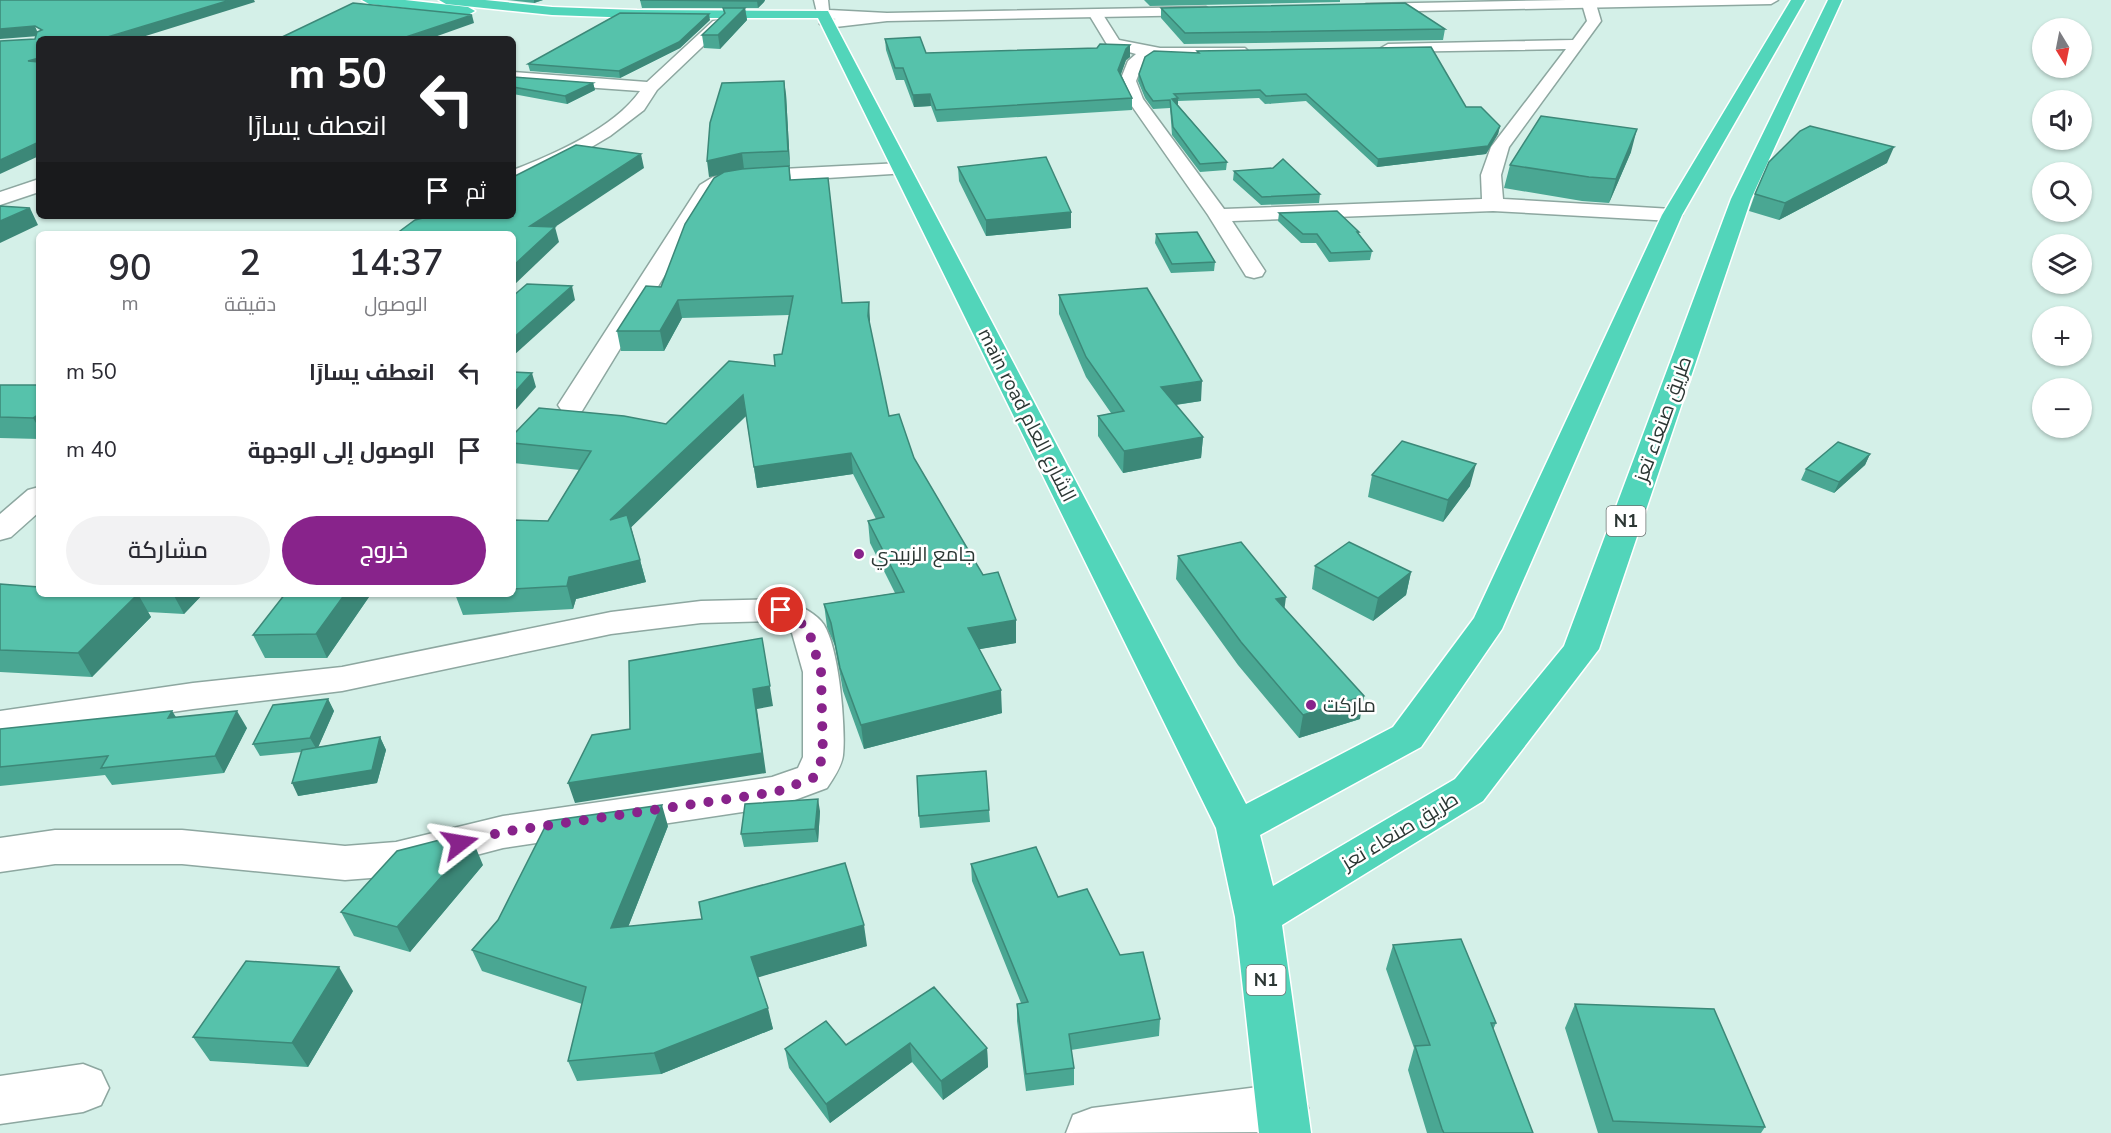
<!DOCTYPE html>
<html lang="ar">
<head>
<meta charset="utf-8">
<style>
	:root { --surface:#fff; --page:#f2f2f3; --text:#2b2b33; --muted:#7c7c81; --accent:#88238b }
	body { margin:0; font-family:"Nunito Sans",Cairo,sans-serif; background:var(--page); color:var(--text); direction:rtl; height:100vh; display:flex; flex-direction:column; font-size:22px; white-space:nowrap }
	* { box-sizing:border-box; margin:0 }
	p { font-size:20px; color:var(--muted) }
	.icon { flex:none; width:33px; height:33px; fill:none; stroke:currentColor; stroke-width:2; stroke-linecap:round; stroke-linejoin:round }
	.map { position:relative; flex:1; overflow:hidden; direction:ltr }
	.details { position:absolute; left:36px; top:231px; width:480px; height:366px; display:flex; flex-direction:column; background:var(--surface); border-radius:9px; box-shadow:0 2px 4px #0004; direction:rtl }
	.details>* { flex:none }
	.hud { position:absolute; left:36px; top:36px; width:480px; height:183px; border-radius:9px; box-shadow:0 2px 4px #0004; direction:rtl; background:#202124; color:#fff; overflow:hidden }
	.needle { width:39px; rotate:170deg }
	.tools { position:absolute; left:2032px; top:18px; display:grid; gap:12px }
	.tools a { display:grid; place-items:center; width:60px; height:60px; border-radius:50%; background:var(--surface); box-shadow:0 2px 4px #0004; font-size:30px }
	.pin { position:absolute; display:grid; place-items:center; width:51px; height:51px; color:#fff; margin:-26px; border:3px solid #fff; border-radius:50%; box-shadow:0 2px 6px #0007 }
	.me { position:absolute; width:66px; margin:-33px; rotate:76deg; stroke-linejoin:round; filter:drop-shadow(0 0 4px #0008) }
	.turn { display:flex; align-items:center; gap:21px; height:126px; padding:0 30px; font-size:27px }
	.turn .icon { width:78px; height:78px; stroke-width:2.5 }
	.turn b { display:block; font-size:42px; line-height:51px }
	.then { display:flex; align-items:center; height:57px; padding:0 30px; background:#0003; gap:12px; font-size:22px }
	.eta { display:flex; justify-content:space-evenly; align-items:center; height:102px; text-align:center }
	.eta b { font-size:36px; font-weight:600; line-height:42px }
	.primary-button { display:flex; gap:12px; margin-top:auto; padding:12px 30px }
	.primary-button a { flex:1; height:69px; border-radius:36px; background:var(--accent); color:#fff; font-size:24px; font-weight:600; line-height:69px; text-align:center }
	.primary-button a+a { background:var(--page); color:var(--text) }
	ul { padding:0; list-style:none }
	li { display:flex; align-items:center; gap:18px; height:78px; padding:0 30px }
	li div { flex:1 }
	li b { display:block; font-size:22px }
	li em { font-style:normal }
	.map>svg:first-child { display:block }
	.lines { fill:none; stroke-linecap:round; stroke-linejoin:round }
	.street-casing { stroke:#8da7a0; stroke-width:3 }
	.secondary-casing { stroke:#8da7a0; stroke-width:3 }
	.highway-casing { stroke:#fff; stroke-width:3 }
	.street { fill:#fff; fill-rule:evenodd }
	.secondary { fill:#fff; fill-rule:evenodd }
	.highway { fill:#52d5ba; fill-rule:evenodd }
	.wall { fill:#4aa793 }
	.shaded-wall { fill:#3c8878 }
	.building { fill:#56c2ab; stroke:#3c8878; stroke-width:1.5 }
	.route { stroke:#88238b; stroke-width:10; stroke-dasharray:0 18 }
	.poi-dot { fill:#88238b; stroke:#fff; stroke-width:2 }
	.labels { text-anchor:middle; dominant-baseline:central; stroke-width:5; stroke-linejoin:round; paint-order:stroke }
	.shield { fill:#fff; stroke:#6b7371; stroke-width:1.5 }
	.shield-label { font-size:18px; font-weight:bold; fill:#2c3734 }
	.street-label { font-size:20px; fill:#2c3734; stroke:#fff }
	.poi-label { font-size:20px; fill:#2c3734; stroke:#fff; text-anchor:start }
</style>
</head>
<body>
<div class="map">
<svg width="2111" height="1133" viewBox="0 0 2111 1133">
	<rect width="100%" height="100%" fill="#d4f0e8"/>
	<g class="lines">
		<g class="street-casing">
			<path id="street" d="M1589,0l7,4 5,17 -92,126 -8,28 2,24 169,10 7,2 3,4 -3,4 -7,2 -179,-10 -261,10 33,50 -3,5 -8,2 -8,-2 -38,-61 -81,-116 -7,-18 8,-20 8,-7 -28,-8 -20,-33 2,-3h10l19,30 41,8h85l3,3 -3,3 -5,2h-87l-10,7 -7,18 7,18 81,110 258,-10 -1,-24 10,-28 75,-98 -178,3 -7,-4 7,-4 185,-4 14,-19 -5,-17z
				M718,20l5,1 2,3 -2,3 -66,63 -13,20 -34,26 -47,28 -50,19v-13c42,-16 101,-42 127,-79l-127,-9v-10l134,10 66,-61z
				M901,163l7,2 3,4 -3,4 -164,10 -18,3 -11,7 -133,218 -10,2 -10,-2 -4,-6 142,-220 13,-8 31,-6z
				M39,179v13l-39,13v-13z
				M39,487v25l-28,25 -11,3v-26l28,-24z
				M781,599c13,4 30,11 40,22 18,19 25,108 22,134 -1,11 -10,24 -16,33l-51,19 -273,41 -107,28 -51,4 -163,-16h-127l-55,8v-34l55,-8h127l163,16 51,-4 107,-26 269,-39 26,-9 5,-11v-85l-11,-39 -18,-12 -73,2 -90,11 -269,57 -149,18 -193,28v-26l193,-28 149,-16 269,-55 90,-11z
				M83,1064l18,7 8,17 -8,17 -18,7 -83,12v-48z
				M1282,1084l18,7 8,17 -8,17 -18,7 -216,1 7,-18 19,-7z"/>
		</g>
		<g class="secondary-casing">
			<path id="secondary" d="M814,0h14l1,10 58,3 319,-6 7,4 -7,4 -319,6 -60,7 -7,-4 2,-3 14,-2 -18,-2z
				M1567,0h211l-7,4 -405,8 -7,-4 7,-4z"/>
		</g>
		<g class="highway-casing">
			<path id="highway" d="M362,0h43l63,7 7,4 -7,4 -99,-11z
				M439,0h46l67,7 85,3 191,1 418,793 147,-77 81,-109 188,-403 129,-215h14l-123,215 -180,414 -81,118 -161,88 13,51 182,-107 109,-133 167,-447 97,-199h14l-91,199 -152,450 -116,152 -201,124 29,208h-52l-24,-216 -19,-89 -398,-810h-181l-85,-3 -106,-11z"/>
		</g>
		<use href="#street" class="street"/>
		<use href="#secondary" class="secondary"/>
		<use href="#highway" class="highway"/>
	</g>
	<path class="wall" d="M507,0h36l-9,3z
		M640,0h125l-1,2 -6,6h-13l2,12 -27,29 -16,-1 -2,-13 21,-20 1,-1 -1,-6h-81z
		M1144,0h196v2l-190,4z
		M1161,8l284,21 -2,11 -259,4 -23,-26z
		M710,20l-30,28 -60,30 -90,-7 -2,-7z
		M885,39l41,14 171,-5 33,-3v12l-4,3 -5,14 11,24v12l-195,12 -6,-16 -17,1 -10,-27h-8l-10,-30z
		M1197,51l269,56 34,19 -2,8 -12,20 -109,13 -71,-66 -41,3 -6,-6 -81,3v4l49,57 -1,8 -26,2 -28,-37 -2,-27 -17,1 -8,-11 -7,-17 1,-7 58,-21z
		M513,77l80,6 2,7 -28,14 -54,-10z
		M786,94l4,72h-1l2,14 51,123 28,17v7l19,89 94,159 33,45v23l-37,6 23,64 -138,36 -21,-58 -8,-45 -8,-19 -3,-23 71,-11 -25,-50 -2,-22 8,-2 -23,-45 -96,14 -11,-72 -115,111 15,55 -70,17 -3,10 -110,6 -8,-21h58v-74l35,1 32,-51 -67,-7v-28l153,-11 109,-58 7,-12 7,-39 -107,3 -18,33h-43l-4,-20 44,-44 60,-113 -12,3z
		M1631,152l-22,51 -27,-2 -78,-13 6,-23z
		M1887,163l-108,57 -30,-9 6,-17z
		M958,167l113,61 -85,8 -27,-55z
		M1273,168l47,26 -1,9 -58,2 -28,-25 1,-9z
		M1279,213l80,19 -1,2 14,17 -2,9 -41,2 -13,-19h-15l-23,-22z
		M1156,234l59,28 -1,9 -43,2 -16,-30z
		M1059,295l142,106 -25,4 27,32 -2,21 -78,15 -25,-37v-20l13,-3 -25,-36 -27,-63z
		M0,385h39v54l-39,-1z
		M1870,454l-5,11 -31,28 -33,-13 5,-11z
		M1372,475l98,11 -27,36 -75,-25z
		M1178,556l106,52 76,111 -61,19 -61,-73 -62,-86z
		M1315,566l96,6 -5,23 -33,26 -61,-32z
		M0,584l39,10h164l-19,20 -36,-2 3,5 -59,60 -92,-5z
		M371,594l-44,64h-62l-12,-23z
		M328,699l6,12 -16,36 62,-10 6,13 -9,33 -79,13 4,-44 -42,4 -7,-12z
		M172,711l4,6 71,11 -23,45 -112,12 -7,-10 -105,11v-57z
		M989,810l1,12 -70,6 -1,-12z
		M820,811l-2,31 -74,5 -3,-13z
		M668,826l-40,101 239,19 -109,31 15,52 -112,45 -84,7 -9,-20 14,-57 -100,-33 -10,-21z
		M971,864l87,33 62,58 40,64 -1,17 -88,14 3,18v17l-48,6 -9,-70v-17l4,-1 -49,-122z
		M483,865l-73,87 -56,-16 -13,-24z
		M1393,945l103,78 -3,7 40,103h-106l-19,-63 6,-22 -28,-79z
		M934,987l53,61 1,19 -45,33 -31,-38 -82,61 -41,-55 -4,-19 61,-4z
		M353,991l-45,76 -98,-6 -17,-24z
		M1575,1004l190,123 -4,6h-163l-33,-105z"/>
	<path class="shaded-wall" d="M230,0h24l1,2 -119,37h-35z
		M534,0h9l-9,3z
		M758,0h7l-1,2 -6,6 -1,-7z
		M745,8l2,12 -27,29 -2,-14z
		M709,14l1,6 -30,28 -60,30 -1,-7z
		M472,15l2,8 -45,16h-29z
		M35,26l4,10 -39,3v-10z
		M1130,45v12l-4,3 -8,22v-12l8,-21z
		M39,58v11l-11,-8z
		M784,81l2,13 4,72 -2,-15z
		M593,83l2,7 -28,14 -2,-8z
		M930,94l1,12 -17,1 -1,-12z
		M1178,98v8l-6,-7z
		M1500,126l-2,8 -12,20 -109,13 1,-8z
		M1637,129l-6,23 -22,51 7,-24z
		M39,142v14l-39,18v-14z
		M1894,147l-7,16 -108,57 6,-17z
		M742,153l2,16 -35,8 -2,-16z
		M641,154l3,14 -89,59 4,15 -46,44v-20l17,-40z
		M30,208l8,17 -38,18v-22z
		M1071,212v16l-85,8v-16z
		M572,286l3,14 -62,56v-18z
		M678,300l4,18 -18,33 -4,-20z
		M869,302l1,18 -1,15 -1,-19z
		M532,373l4,14 -23,26v-19z
		M1202,381l-1,20 -41,6 1,-20z
		M743,395l3,21 -130,126 -6,-22z
		M39,414v14l-6,-10z
		M1203,437l-2,21 -78,15 1,-22z
		M851,453l2,21 -96,14 -3,-21z
		M1870,454l-5,11 -31,28 5,-11z
		M1476,464l-6,22 -27,36 5,-22z
		M640,560l6,22 -70,17 -3,10 -6,-23 2,-9z
		M1411,572l-5,23 -33,26 5,-23z
		M138,594l13,23 -59,60 -14,-24z
		M173,594h30l-19,20z
		M345,594h26l-44,64 -11,-24z
		M1286,597l-3,23 -7,-21z
		M1016,620v23l-47,8 -1,-23z
		M762,638l11,68 -16,3 9,64 -191,30 -7,-20 185,-94z
		M1001,690l1,23 -138,36 -3,-24z
		M1364,696l-4,23 -61,19 4,-23z
		M328,699l6,12 -17,39 -7,-12z
		M172,711l10,17 -14,-10z
		M237,711l10,17 -23,45 -9,-17z
		M380,737l6,13 -9,33 -79,13 -6,-13z
		M818,799l2,12 -2,31 -3,-13z
		M662,805l6,21 -49,124 -8,-22z
		M473,841l10,24 -73,87 -13,-25z
		M864,925l3,21 -111,32 -5,-21z
		M339,967l14,24 -45,76 -16,-24z
		M768,1008l5,21 -112,45 -7,-21z
		M910,1043l2,19 -82,61 -4,-19z
		M987,1048l1,19 -45,33 -2,-19z"/>
	<path class="building" d="M0,0h230l-129,39h-62v19l-11,3 11,1v80l-39,18v-119l35,-2 2,-7 5,-2 -7,-4 -35,3z
		M640,0h118l-1,1z
		M353,3l119,12 -72,24h-122z
		M1405,3l40,26 -260,4 -24,-25z
		M723,8h22l-27,27h-16l21,-20 2,-2z
		M620,13l89,1 -30,28 -60,29 -91,-7z
		M920,37l6,16 171,-5 3,-4 30,1 -4,4 -8,21 14,28 -196,12 -6,-16 -17,1 -10,-27h-8l-10,-29z
		M1431,47l35,60h15l19,19 -12,20 -110,13 -72,-65 -40,2 -6,-6 -86,4 4,4 -6,1 55,63 -27,2 -27,-37 -3,-27 -17,1 -8,-11 -6,-16 6,-17 9,-6 45,2 -2,-2z
		M513,77l80,6 -28,13 -52,-9z
		M784,81l4,70 -46,2 -35,8 3,-38 12,-40z
		M1541,116l96,13 -21,50 -27,-2 -79,-12z
		M1810,126l84,21 -109,56 -30,-9 14,-32 31,-31z
		M576,145l65,9 -111,72 25,1 -42,39v-32h-117l19,-14 16,-4h82v-39z
		M1046,157l25,55 -85,8 -28,-53z
		M1283,159l37,35 -58,3 -28,-26 39,-3z
		M789,166l1,14 38,-2 14,125 27,-1 -1,14 21,100 10,-2 15,44 69,117 15,-3 18,48 -48,8 33,62 -140,35 -21,-57 -9,-45 -7,-19 80,-12 -36,-71 16,-4 -33,-64 -97,14 -11,-72 -133,125 17,-5 13,45 -71,17 -2,9 -54,3v-69l35,1 43,-70 -78,-8v-8l26,-27 85,8 42,8 63,-63 46,5 -1,-11 8,-1 11,-58 -115,4 -18,31h-43l29,-45 15,1 24,-63 29,-46 10,-6 18,-3z
		M0,206l30,2 -30,13z
		M1337,211l22,21h-2l15,19 -41,2 -14,-19h-14l-24,-21z
		M1197,232l18,30 -43,2 -16,-30z
		M527,284l45,2 -59,52v-42z
		M1147,288l55,93 -41,6 42,50 -79,14 -26,-35 26,-5 -38,-54 -27,-62z
		M513,372l19,1 -19,21z
		M0,385h39v29l-6,4 -33,-1z
		M1402,441l74,23 -28,36 -76,-25z
		M1838,442l32,12 -31,28 -33,-13z
		M1241,542l45,55 -10,2 88,97 -61,19 -62,-73 -63,-86z
		M1349,542l62,30 -33,26 -63,-32z
		M0,584l39,3v7h99l-60,59 -78,-3z
		M285,594h60l-29,40 -63,1z
		M762,638l8,48 -17,3 9,64 -194,30 24,-48 38,-6 -1,-68z
		M328,699l-18,39 -57,6 20,-39z
		M172,711l-4,7 69,-7 -22,45 -114,12 7,-12 -108,11v-38z
		M380,737l-8,33 -80,13 10,-33z
		M986,771l3,39 -70,6 -2,-40z
		M818,799l-3,30 -74,5 4,-30z
		M662,805l-51,123 91,-9 -3,-17 146,-39 19,62 -113,32 17,51 -114,45 -86,8 18,-74 -114,-37 26,-30 50,-99z
		M455,836l18,5 -76,86 -56,-15 56,-61z
		M1036,847l22,50 29,-8 33,66 23,-3 17,67 -91,15 5,34 -48,6 -9,-70 11,-2 -57,-138z
		M1461,939l35,84h-5l42,110h-89l-2,-4 -27,-83 15,-1 -37,-100z
		M246,961l93,6 -47,76 -99,-6z
		M934,987l53,61 -46,33 -31,-38 -84,61 -41,-55 41,-28 20,24z
		M1575,1004l139,5 51,118 -152,-6z"/>
	<g class="lines">
		<path class="route" d="M460,843l43,-11 273,-40 37,-14 10,-21 -2,-85 -13,-44 -27,-18"/>
	</g>
	<g class="poi-dot">
		<circle cx="859" cy="554" r="6"/>
		<circle cx="1311" cy="705" r="6"/>
	</g>
	<g class="labels">
		<g class="shield">
			<rect x="1606.5" y="506" width="39" height="30" rx="4.5"/>
			<rect x="1246.5" y="965" width="39" height="30" rx="4.5"/>
		</g>
		<g class="shield-label">
			<text x="1626" y="521">N1</text>
			<text x="1266" y="980">N1</text>
		</g>
		<g class="street-label">
			<text transform="translate(1027 415) rotate(63)">main road الشارع العام</text>
			<text transform="translate(1663 419) rotate(-70)">طريق صنعاء تعز</text>
			<text transform="translate(1400 831) rotate(-31)">طريق صنعاء تعز</text>
		</g>
		<g class="poi-label">
			<text x="871" y="554">جامع الزبيدي</text>
			<text x="1323" y="705">ماركت</text>
		</g>
	</g>
</svg>
<div class="tools">
<a><svg class="needle" viewBox="-14 -14 28 28"><path d="M0-13l5 13h-10z" fill="#e53935"/><path d="M0 13l5-13h-10z" fill="#7c7c81"/></svg></a>
<a><svg class="icon" aria-label="sound" viewBox="0 0 24 24"><path d="M4 9h4l5-4v14l-5-4H4zM17 9q2 3 0 6"/></svg></a>
<a><svg class="icon" aria-label="search" viewBox="0 0 24 24"><circle cx="10" cy="10" r="6"/><path d="M15 15l6 6"/></svg></a>
<a><svg class="icon" aria-label="layers" viewBox="0 0 24 24"><path d="M12 4l9 5-9 5-9-5zM3 14l9 5 9-5"/></svg></a>
<a>+</a>
<a>−</a>
</div>
<div class="pin" style="left:781px;top:610px;background:#d93025"><svg class="icon" aria-label="arrive" viewBox="0 0 24 24"><path d="M6 21V4h12l-3 4 3 4H6"/></svg></div>
<svg class="me" style="left:460px;top:843px" viewBox="-20 -20 40 40"><path d="M0-17L14 15 0 8-14 15z" fill="#88238b" stroke="#fff" stroke-width="4"/></svg>
<div class="hud">
<div class="turn"><svg class="icon" aria-label="left" viewBox="0 0 24 24"><path d="M17 20v-9H6M10 6l-5 5 5 5"/></svg><div><b>50 m</b>انعطف يسارًا</div></div>
<div class="then">ثم<svg class="icon" aria-label="arrive" viewBox="0 0 24 24"><path d="M6 21V4h12l-3 4 3 4H6"/></svg></div>
</div>
<section class="details">
<div class="eta">
<div><b>14:37</b><p>الوصول</p></div>
<div><b>2</b><p>دقيقة</p></div>
<div><b>90</b><p>m</p></div>
</div>
<ul>
<li><svg class="icon" aria-label="left" viewBox="0 0 24 24"><path d="M17 20v-9H6M10 6l-5 5 5 5"/></svg><div><b>انعطف يسارًا</b></div><em>50 m</em></li>
<li><svg class="icon" aria-label="arrive" viewBox="0 0 24 24"><path d="M6 21V4h12l-3 4 3 4H6"/></svg><div><b>الوصول إلى الوجهة</b></div><em>40 m</em></li>
</ul>
<div class="primary-button"><a>خروج</a><a>مشاركة</a></div>
</section>
</div>
</body>
</html>
